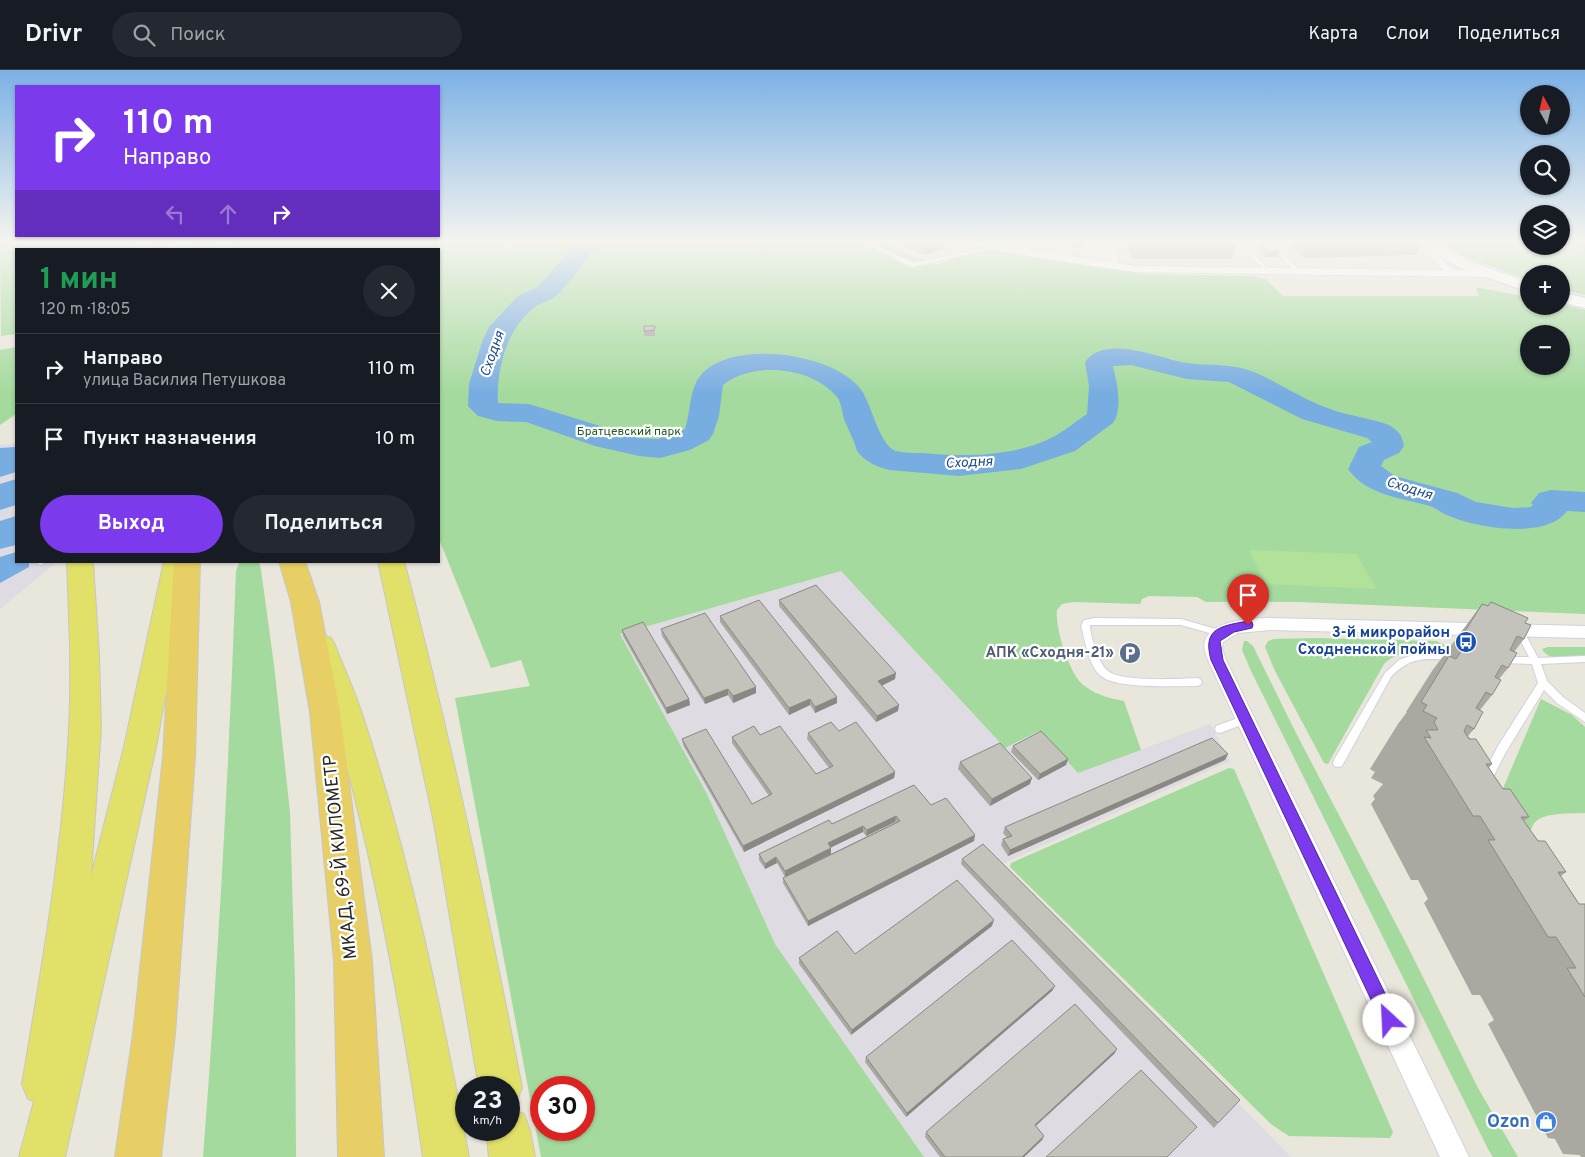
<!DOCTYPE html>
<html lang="ru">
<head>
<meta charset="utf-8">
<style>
	:root { --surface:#171b24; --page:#242831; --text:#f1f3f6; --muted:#9ea1a6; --line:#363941; --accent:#7c3aed }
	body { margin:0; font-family:Overpass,sans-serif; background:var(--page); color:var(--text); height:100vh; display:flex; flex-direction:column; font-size:19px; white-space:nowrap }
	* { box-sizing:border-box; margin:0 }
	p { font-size:16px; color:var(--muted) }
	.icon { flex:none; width:28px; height:28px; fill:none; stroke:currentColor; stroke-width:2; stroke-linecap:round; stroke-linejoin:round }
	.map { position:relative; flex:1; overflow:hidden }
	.drawer { position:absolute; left:15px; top:178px; width:425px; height:315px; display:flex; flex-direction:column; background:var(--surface); border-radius:0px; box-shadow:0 1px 4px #0004 }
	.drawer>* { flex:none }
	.banner { position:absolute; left:15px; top:15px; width:425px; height:152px; border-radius:0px; box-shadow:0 1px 4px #0004; background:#7c3aed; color:#fff; overflow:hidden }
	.needle { width:32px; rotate:352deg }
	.fabs { position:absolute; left:1520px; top:15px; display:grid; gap:10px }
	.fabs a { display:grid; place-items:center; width:50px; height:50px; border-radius:50%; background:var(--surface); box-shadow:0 1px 4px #0004; font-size:25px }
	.speed { position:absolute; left:455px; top:1006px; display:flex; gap:10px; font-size:25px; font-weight:700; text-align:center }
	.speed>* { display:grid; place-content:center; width:65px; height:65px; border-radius:50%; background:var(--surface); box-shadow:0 1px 4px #0004; line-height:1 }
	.speed small { font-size:12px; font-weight:400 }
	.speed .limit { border:8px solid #d22; background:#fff; color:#111 }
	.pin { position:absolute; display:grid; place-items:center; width:42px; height:42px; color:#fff; margin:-51px -21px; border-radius:50% 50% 50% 0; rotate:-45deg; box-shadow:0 0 5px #0007 }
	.pin .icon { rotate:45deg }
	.me { position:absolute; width:55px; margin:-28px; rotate:335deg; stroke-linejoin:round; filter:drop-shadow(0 0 4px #0008) }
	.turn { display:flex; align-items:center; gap:18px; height:105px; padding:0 25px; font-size:22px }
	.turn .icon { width:65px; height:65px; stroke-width:2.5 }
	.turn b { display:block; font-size:35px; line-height:42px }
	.lanes { display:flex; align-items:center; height:48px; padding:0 25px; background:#0003; justify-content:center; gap:25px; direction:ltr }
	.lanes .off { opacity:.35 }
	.round { display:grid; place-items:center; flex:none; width:52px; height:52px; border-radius:26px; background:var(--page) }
	.overview { display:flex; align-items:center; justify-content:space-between; height:85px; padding:0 25px }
	h1 { font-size:30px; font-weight:700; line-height:38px; color:#1e9e55 }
	.button { display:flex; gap:10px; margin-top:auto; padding:10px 25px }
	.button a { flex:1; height:58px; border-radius:30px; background:var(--accent); color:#fff; font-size:20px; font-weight:700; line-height:58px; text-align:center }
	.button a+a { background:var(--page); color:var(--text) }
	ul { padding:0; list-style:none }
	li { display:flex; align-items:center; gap:15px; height:70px; padding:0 25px; border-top:1px solid var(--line) }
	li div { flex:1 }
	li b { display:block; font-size:19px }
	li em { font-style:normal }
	header { display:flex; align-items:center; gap:30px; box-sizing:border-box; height:70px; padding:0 25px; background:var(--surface); border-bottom:1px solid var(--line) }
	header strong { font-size:24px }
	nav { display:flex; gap:28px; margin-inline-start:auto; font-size:18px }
	.search { width:350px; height:45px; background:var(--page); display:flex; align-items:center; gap:12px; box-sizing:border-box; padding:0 18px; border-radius:28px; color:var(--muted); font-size:19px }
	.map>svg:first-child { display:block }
	.industrial { fill:#dfdbe2 }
	.green { fill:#a4da9d; fill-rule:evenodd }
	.pitch { fill:#b2e19a }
	.water { fill:#78ade1 }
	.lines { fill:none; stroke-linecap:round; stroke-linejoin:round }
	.river { fill:#78ade1; fill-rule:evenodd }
	.service-casing { stroke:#d1d1e0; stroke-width:2 }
	.minor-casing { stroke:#d1d1e0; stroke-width:2 }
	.secondary-casing { stroke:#d1d1e0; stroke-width:3 }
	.primary-casing { stroke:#c7c7c7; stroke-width:2 }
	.trunk-casing { stroke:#c7c7c7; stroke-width:2 }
	.service { fill:#fff; fill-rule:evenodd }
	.minor { fill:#fff; fill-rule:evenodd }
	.secondary { fill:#fff; fill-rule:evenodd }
	.primary { fill:#e1e068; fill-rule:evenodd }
	.trunk { fill:#e7cf66; fill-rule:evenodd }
	.wall { fill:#a9a8a1; fill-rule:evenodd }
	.shaded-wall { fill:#898883 }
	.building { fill:#c4c3bb; stroke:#898883 }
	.route { fill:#7c3aed; stroke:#51269a }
	.labels { text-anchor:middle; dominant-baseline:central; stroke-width:4.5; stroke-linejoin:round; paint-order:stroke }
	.far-park-label { font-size:12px; fill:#215d22; stroke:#fff }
	.far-water-label { font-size:14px; font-style:italic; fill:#1b4a89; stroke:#fff }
	.transit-label { font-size:15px; font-weight:bold; fill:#164399; stroke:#fff; text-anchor:end }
	.service-label { font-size:15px; font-weight:bold; fill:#4e5e75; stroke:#fff; text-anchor:end }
	.near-street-label { font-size:18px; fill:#282828; stroke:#fff }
	.near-shop-label { font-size:18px; font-weight:bold; fill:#366cbe; stroke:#fff; text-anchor:end }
</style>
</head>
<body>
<header>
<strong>Drivr</strong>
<div class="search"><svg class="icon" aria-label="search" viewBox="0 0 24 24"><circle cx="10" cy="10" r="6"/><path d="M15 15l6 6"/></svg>Поиск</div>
<nav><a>Карта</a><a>Слои</a><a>Поделиться</a></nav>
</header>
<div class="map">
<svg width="1585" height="1087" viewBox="0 0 1585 1087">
	<rect width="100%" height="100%" fill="#e9e6db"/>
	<path class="industrial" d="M16,374v117h42l-58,48v-164z
		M841,501l164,177 34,-17 39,42 132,-49 20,37 -228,103 289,293h-367l-149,-213 -68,-150 -87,-160z"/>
	<path class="green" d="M0,172h135l-1,7h-118v85l-15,2z
		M236,172h652l11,8 38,15 43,-19 69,14 97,14 106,2 14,3 17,17h196l-3,-7 4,-1 49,9v9h32v-2l24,6v304l-286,-12h-93l-9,-5 -48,-1 -7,3 -2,5 -67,-2 -11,2 -5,6c-2,18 11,59 24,73 12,11 27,15 43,18l17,49 -63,23 -39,-42 -34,17 -164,-177 -221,63 87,160 68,150 149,213h-383l-86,-459 75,-12 -9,-26 -30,8 -52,-129v-290h-203zM1529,264h32v32h-32zM541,1018h43v42h-43z
		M1437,172h92v4h32v-4h24v53l-24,-6v-15h-32v6l-58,-21z
		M16,277v67l-16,11v-75z
		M240,491h19l2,9 13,95 16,147 5,171 1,174h-93c15,-195 26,-390 33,-586z
		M1315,568l121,3 13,6 -4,4c-21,0 -45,-3 -61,13l-56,100 -4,-1 -49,-92 -10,-24 3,-6 6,-2z
		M1244,571h3l6,5 43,87 112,214 70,141 40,69h-25l-5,-8 -237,-478 -9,-21z
		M1548,577h37v9c-13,1 -36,7 -43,-7z
		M1541,629l31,16 13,12v86c-14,1 -44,-2 -52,12 -3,6 -5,13 -7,19l-34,-30z
		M1229,698l5,1 159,363 -3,6 -101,-2 -17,-11 -262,-258 1,-4z"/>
	<path class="pitch" d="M1249,480l107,4 21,35 -111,-5z"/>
	<path class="water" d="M16,377v25l-16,5v-29z
		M16,409v26l-16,5v-26z
		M16,446v29l-16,4v-28z
		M16,482v9h13v6l-29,16v-26z"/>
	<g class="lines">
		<path class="river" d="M577,172h22c-10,14 -31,44 -43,54 -6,5 -15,6 -21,11 -28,21 -39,62 -37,96l31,1 110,34 19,1 27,-10c6,-18 4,-40 16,-54 31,-36 129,-22 158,12 13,15 19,58 37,64 8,2 18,2 26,2 43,4 92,4 131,-16 12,-6 23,-16 34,-23l2,-28 -4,-24c21,-29 75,-3 102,1 23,3 45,0 67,9 26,11 49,28 76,37 19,7 40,9 59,16 10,6 13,10 15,21l-5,7 -15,7 -3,6 14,10 62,17 19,9 37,6 18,-1 2,-2 -2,-2 8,-10 12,-3 34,2v20l-18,-1c-20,29 -92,17 -120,4 -6,-2 -11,-7 -17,-9 -29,-8 -64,-11 -82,-37l11,-22 13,-5 -5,-4 -65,-19 -73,-37 -42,-3 -56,-14 -18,1c4,17 10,43 0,57l-38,28 -54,18 -62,7 -70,-6c-13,-4 -24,-8 -32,-19 -3,-12 -9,-21 -13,-32 -2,-7 -3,-17 -7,-22 -25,-31 -85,-36 -114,-12l-4,31 -6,18 -4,6 -19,10 -30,8 -21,-2 -44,-10 -69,-24 -29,-1 -19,-5 -10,-10 1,-22 13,-42 7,-15 29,-31 20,-9z"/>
		<g class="service-casing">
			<path id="service" d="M863,172h5l45,21 83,-17 2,1 -86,20z
				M1102,172c12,0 28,-2 38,2l-2,1 -21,-1v23l-3,2 -3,-2 1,-23 -8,-1z
				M1239,174h66v2h-2l-29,1 27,24 -5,1 -27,-25h-23l24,23v2l-2,1 -27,-26h-15l-2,-1 2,-1z
				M37,491h8v1l-4,3 -3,-1z
				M1095,548l86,1 42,12 1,2 -4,3 -39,-11h-91c0,10 9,40 18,46 13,11 71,8 89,7l3,1 2,3 -2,3 -3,1c-21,0 -81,3 -96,-10 -12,-9 -16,-36 -20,-50l3,-6z
				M1519,557l3,1 16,30 47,-2v6l-44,2 6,17 16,16 22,16v9l-28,-19 -13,-13 -38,62 -16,31 -4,1 -4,-1 -1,-3 1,-3 16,-31 40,-63 -6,-19 -30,-1 -3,-1 -2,-2 2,-2 3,-1h27l-14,-27z
				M1418,583l36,1 3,1 2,2 -2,2 -3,1c-28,-1 -42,-5 -63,17l-49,89 -4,1 -4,-1 -1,-3 1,-3 51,-87 14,-13z
				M1246,645l3,1 2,3 -2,3 -29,11 -4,-1 -1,-3 1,-3z"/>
		</g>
		<g class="minor-casing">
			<path id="minor" d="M967,172h19l149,24 308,4 -27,-28h10l27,28 34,1 5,3 -5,3 -352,-5 -100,-15 -63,-12z
				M1270,548l315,8v12l-315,-8 -32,3 -15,9 -1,6 4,12 243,497h-29l-232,-497c-2,-6 -5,-13 -3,-19 6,-21 48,-23 65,-23z"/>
		</g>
		<g class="secondary-casing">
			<path id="secondary" d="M1416,172h17l40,21 56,19v10l-66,-23 -45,-24z
				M1561,222l24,6v10l-24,-6z"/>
		</g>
		<g class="primary-casing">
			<path id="primary" d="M67,491h26l6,95 2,71 -10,149 33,-129 40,-186h26l-34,186 -91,410h-46l15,-56 -6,-2 -6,-15c20,-118 41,-236 47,-356 3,-56 0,-111 -2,-167z
				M378,491h26c46,175 84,350 118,527l-6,15 -7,3v-18h-30l-45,-265z
				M321,565l10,3 4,7c10,26 22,51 30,78 46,141 77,288 104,434h-46c-21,-146 -48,-292 -88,-434 -8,-26 -19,-52 -28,-78l4,-7z
				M509,1038l15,6 6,16 5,27h-46l-3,-27h23z"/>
		</g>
		<g class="trunk-casing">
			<path id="trunk" d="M153,172h16l-1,7h-16z
				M197,172h16l1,7h-16z
				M174,491h26l-5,196 -20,277 -14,123h-46l18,-123 30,-277z
				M279,491h26l14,41 21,110 32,249 12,196h-46l-4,-196 -24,-249 -19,-110z"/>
		</g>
		<use href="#service" class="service"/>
		<use href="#minor" class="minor"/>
		<use href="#secondary" class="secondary"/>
		<use href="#primary" class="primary"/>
		<use href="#trunk" class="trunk"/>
	</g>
	<path class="wall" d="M895,172h49l-1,7 -19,6z
		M1043,172h40l-5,6z
		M1128,172h110l-6,17h-99l-7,-10z
		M1294,172h129l-7,13 -111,3 -13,-11z
		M1260,174l20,8 -2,5h-12l-8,-8z
		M655,256v10h-11v-5z
		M779,530l116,79 -14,7 17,25 -22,11 -97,-116z
		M1482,534l43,19 -1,16 -10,13 -6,16 -9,11 -7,16 -12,15 -6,19 -6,7 24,28 -3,4 14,21 26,28 -5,4 14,20 28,31 -5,4 18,28h6v253h-4l-1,-2 -17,-1 -8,-15 -7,-1 -60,-114 6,-4 -14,-25h-8l-48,-92 4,-4 -10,-19h-7l-40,-76 4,-5 -2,-3 10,-12 -12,-6 4,-6 -5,-3 28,-45 9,-12h-1l26,-41z
		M720,546l117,87 -22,10 -5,-8 -21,10 -69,-93z
		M661,559l95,64 -23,10 -5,-8 -23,9 -43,-68z
		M622,560l67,69 1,6 -23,9 -44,-78z
		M839,661l56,41 -1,6 -150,74 -61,-107 -1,-6 70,65 17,-8 -37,-53v-6l28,-2 56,39 13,-6 -22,-29 1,-6z
		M1013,676l55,13 -2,6 -28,15 -27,-28z
		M1225,690l-217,96 -7,-11 2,-6 4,-1 -4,-5 2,-6z
		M960,692l70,22 -40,22 -32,-37z
		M931,735l43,36 -166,85 -25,-43v-5l2,-1 -8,-14 -12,6 -6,-9v-6l73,-30zM895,752h1l-108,53 43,-21v-7l32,-15 3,4z
		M962,789l256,264 -4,5 -253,-264z
		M992,856l-141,109 -52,-71v-6l56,-4z
		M1055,916l-3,5 -146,126 -41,-55 1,-5z
		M1117,979l-3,5 -78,72 8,10 -2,4 -18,17h-84l-15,-20 1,-5z"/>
	<path class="shaded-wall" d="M925,172h19l-1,7 -19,6z
		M1080,172h3l-5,6z
		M896,603l-1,6 -18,9 1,-7z
		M756,617v6l-23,10v-7z
		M728,619v6l-23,9 -1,-6z
		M837,627v6l-22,10v-6z
		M689,629l1,6 -23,9 -1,-6z
		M810,629v6l-21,10v-7z
		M899,635l-1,6 -22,11 1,-6z
		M1228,684l-3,6 -217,96 2,-6z
		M1068,689l-2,6 -28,15 2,-6z
		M895,702l-1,6 -150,74 -1,-6z
		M1032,708l-2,6 -40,22 2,-7z
		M896,746l-1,6 -29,14 1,-6z
		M863,756v6l-35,17v-6z
		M975,765l-1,6 -166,85v-5z
		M831,778v6l-46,23v-6z
		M776,787l1,6 -12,6v-5z
		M994,850l-2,6 -141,109 1,-5z
		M1055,916l-3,5 -146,126 1,-4z
		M1117,979l-3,5 -82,75 3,-4z
		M1044,1066l-2,4 -18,17h-2z"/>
	<path class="building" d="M1260,174h12l8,8h-12z
		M644,256h11l-1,4 -10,1z
		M816,515l80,88 -18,8 21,24 -22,11 -98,-116z
		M759,530l78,97 -22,10 -5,-8 -21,9 -69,-92z
		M1491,532l37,16 -3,5 6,2 -7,14 -7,-3 -7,14 7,3 -9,15 -6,-3 -7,12 6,3 -9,15 -6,-3 -10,16 7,4 -9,17 -7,-4 -3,6 5,8h7l16,25h-6l17,25h7l19,28h-8l17,24h7l21,31h-8l21,32h6v93l-18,-29h9l-20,-31h-8l-60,-97h7l-15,-24h-7l-49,-79 7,1 -5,-8h12l-4,-8 3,-4 -14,-7 4,-6 -6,-3 28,-46 7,3 8,-12 -7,-3 25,-40 6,2z
		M705,543l51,74 -23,9 -5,-7 -24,9 -43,-69z
		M643,552l46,77 -23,9 -44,-78z
		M831,652l8,9 17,-9 39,50 -152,74 -61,-107 24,-10 46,75 20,-10 -40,-57 22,-11 6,9 20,-9 36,48 17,-8 -25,-33z
		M1041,661l27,28 -28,15 -27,-28z
		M1212,668l16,16 -218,96 -7,-11 9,-3 -7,-9z
		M1000,673l32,35 -40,21 -32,-37z
		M914,715l17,20 15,-7 29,37 -167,86 -25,-43 117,-57 -4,-5 -29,14 -4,-4 -35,17 3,5 -46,23 -9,-14 -11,7 -6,-10 70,-34 3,4z
		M983,774l257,256 -22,23 -256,-264z
		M957,810l37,40 -142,110 -53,-72 38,-27 18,23z
		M1012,870l43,46 -148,127 -41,-56z
		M1075,934l42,45 -82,76 9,11 -22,21h-77l-19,-25z
		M1141,1000l56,57 -30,30h-121z"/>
	<linearGradient id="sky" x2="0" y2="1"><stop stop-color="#7bb1e5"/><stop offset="0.53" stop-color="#f5f4ef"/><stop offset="1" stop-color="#f5f4ef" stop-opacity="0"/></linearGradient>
	<rect width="1585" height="324" fill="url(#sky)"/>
	<path class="route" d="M1248,551l4,1 1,3 -1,3 -18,4 -14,9 3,19 172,354 2,6 -2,5 -6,3 -6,-3 -172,-365c-9,-32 10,-34 37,-39z"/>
	<defs>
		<g id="bus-disc" transform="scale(1.125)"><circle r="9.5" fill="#1a4fb4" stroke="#fff"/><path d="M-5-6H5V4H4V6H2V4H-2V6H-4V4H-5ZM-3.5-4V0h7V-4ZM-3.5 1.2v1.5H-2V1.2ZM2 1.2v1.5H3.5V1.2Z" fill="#fff"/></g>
		<g id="parking-disc" transform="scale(1.125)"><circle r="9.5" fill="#5c6f8a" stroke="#fff"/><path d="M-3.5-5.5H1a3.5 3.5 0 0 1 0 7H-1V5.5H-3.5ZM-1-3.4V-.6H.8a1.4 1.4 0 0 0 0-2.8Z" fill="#fff"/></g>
		<g id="shop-disc" transform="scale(1.125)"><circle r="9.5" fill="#3f7fe0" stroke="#fff"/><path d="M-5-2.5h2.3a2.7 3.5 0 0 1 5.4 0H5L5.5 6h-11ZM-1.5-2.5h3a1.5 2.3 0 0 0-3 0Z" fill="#fff"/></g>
	</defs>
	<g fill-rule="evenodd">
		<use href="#bus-disc" x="1466" y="572"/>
		<use href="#parking-disc" x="1130" y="583"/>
		<use href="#shop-disc" x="1546" y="1052"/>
	</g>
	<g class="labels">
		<g class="far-park-label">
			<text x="629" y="362">Братцевский парк</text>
		</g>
		<g class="far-water-label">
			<text transform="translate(493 284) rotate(-71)">Сходня</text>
			<text transform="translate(969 393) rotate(-3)">Сходня</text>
			<text transform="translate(1409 419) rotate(17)">Сходня</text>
		</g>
		<g class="transit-label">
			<text x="1450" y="563">3-й микрорайон<tspan x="1450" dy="17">Сходненской поймы</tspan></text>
		</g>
		<g class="service-label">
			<text x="1114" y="583">АПК «Сходня-21»</text>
		</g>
		<g class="near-street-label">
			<text transform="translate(341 787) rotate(-96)">МКАД, 69-Й КИЛОМЕТР</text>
		</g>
		<g class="near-shop-label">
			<text x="1530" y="1052">Ozon</text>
		</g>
	</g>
</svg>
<div class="fabs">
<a><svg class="needle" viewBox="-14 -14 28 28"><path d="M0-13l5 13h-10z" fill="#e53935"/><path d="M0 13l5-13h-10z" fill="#9ea1a6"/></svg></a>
<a><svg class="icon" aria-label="search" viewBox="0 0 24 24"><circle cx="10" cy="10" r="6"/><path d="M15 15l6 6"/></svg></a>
<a><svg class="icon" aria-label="layers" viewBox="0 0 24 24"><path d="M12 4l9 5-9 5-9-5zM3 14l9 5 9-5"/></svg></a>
<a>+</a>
<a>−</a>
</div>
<div class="speed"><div>23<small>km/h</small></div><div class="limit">30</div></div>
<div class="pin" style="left:1248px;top:555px;background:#d93025"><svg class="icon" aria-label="arrive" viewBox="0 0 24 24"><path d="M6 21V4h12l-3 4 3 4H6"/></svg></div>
<svg class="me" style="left:1389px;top:950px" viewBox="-20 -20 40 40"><circle r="19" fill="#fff"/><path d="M0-13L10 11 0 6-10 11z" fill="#7c3aed"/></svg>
<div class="banner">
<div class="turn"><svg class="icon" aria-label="right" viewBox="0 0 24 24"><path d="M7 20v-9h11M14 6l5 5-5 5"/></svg><div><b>110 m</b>Направо</div></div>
<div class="lanes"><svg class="icon off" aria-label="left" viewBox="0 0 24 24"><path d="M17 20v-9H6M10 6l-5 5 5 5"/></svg><svg class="icon off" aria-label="ahead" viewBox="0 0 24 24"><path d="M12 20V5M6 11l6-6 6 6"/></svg><svg class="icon" aria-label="right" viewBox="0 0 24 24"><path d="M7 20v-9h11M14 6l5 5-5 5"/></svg></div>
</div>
<section class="drawer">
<div class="overview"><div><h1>1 мин</h1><p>120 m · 18:05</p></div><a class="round"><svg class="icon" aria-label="close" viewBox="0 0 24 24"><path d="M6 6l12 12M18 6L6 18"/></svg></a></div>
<ul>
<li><svg class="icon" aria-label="right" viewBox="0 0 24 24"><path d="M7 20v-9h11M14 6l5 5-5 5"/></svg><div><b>Направо</b><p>улица Василия Петушкова</p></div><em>110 m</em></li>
<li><svg class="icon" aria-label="arrive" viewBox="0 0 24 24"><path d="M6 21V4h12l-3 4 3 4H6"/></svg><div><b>Пункт назначения</b></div><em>10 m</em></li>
</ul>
<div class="button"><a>Выход</a><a>Поделиться</a></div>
</section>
</div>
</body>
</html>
